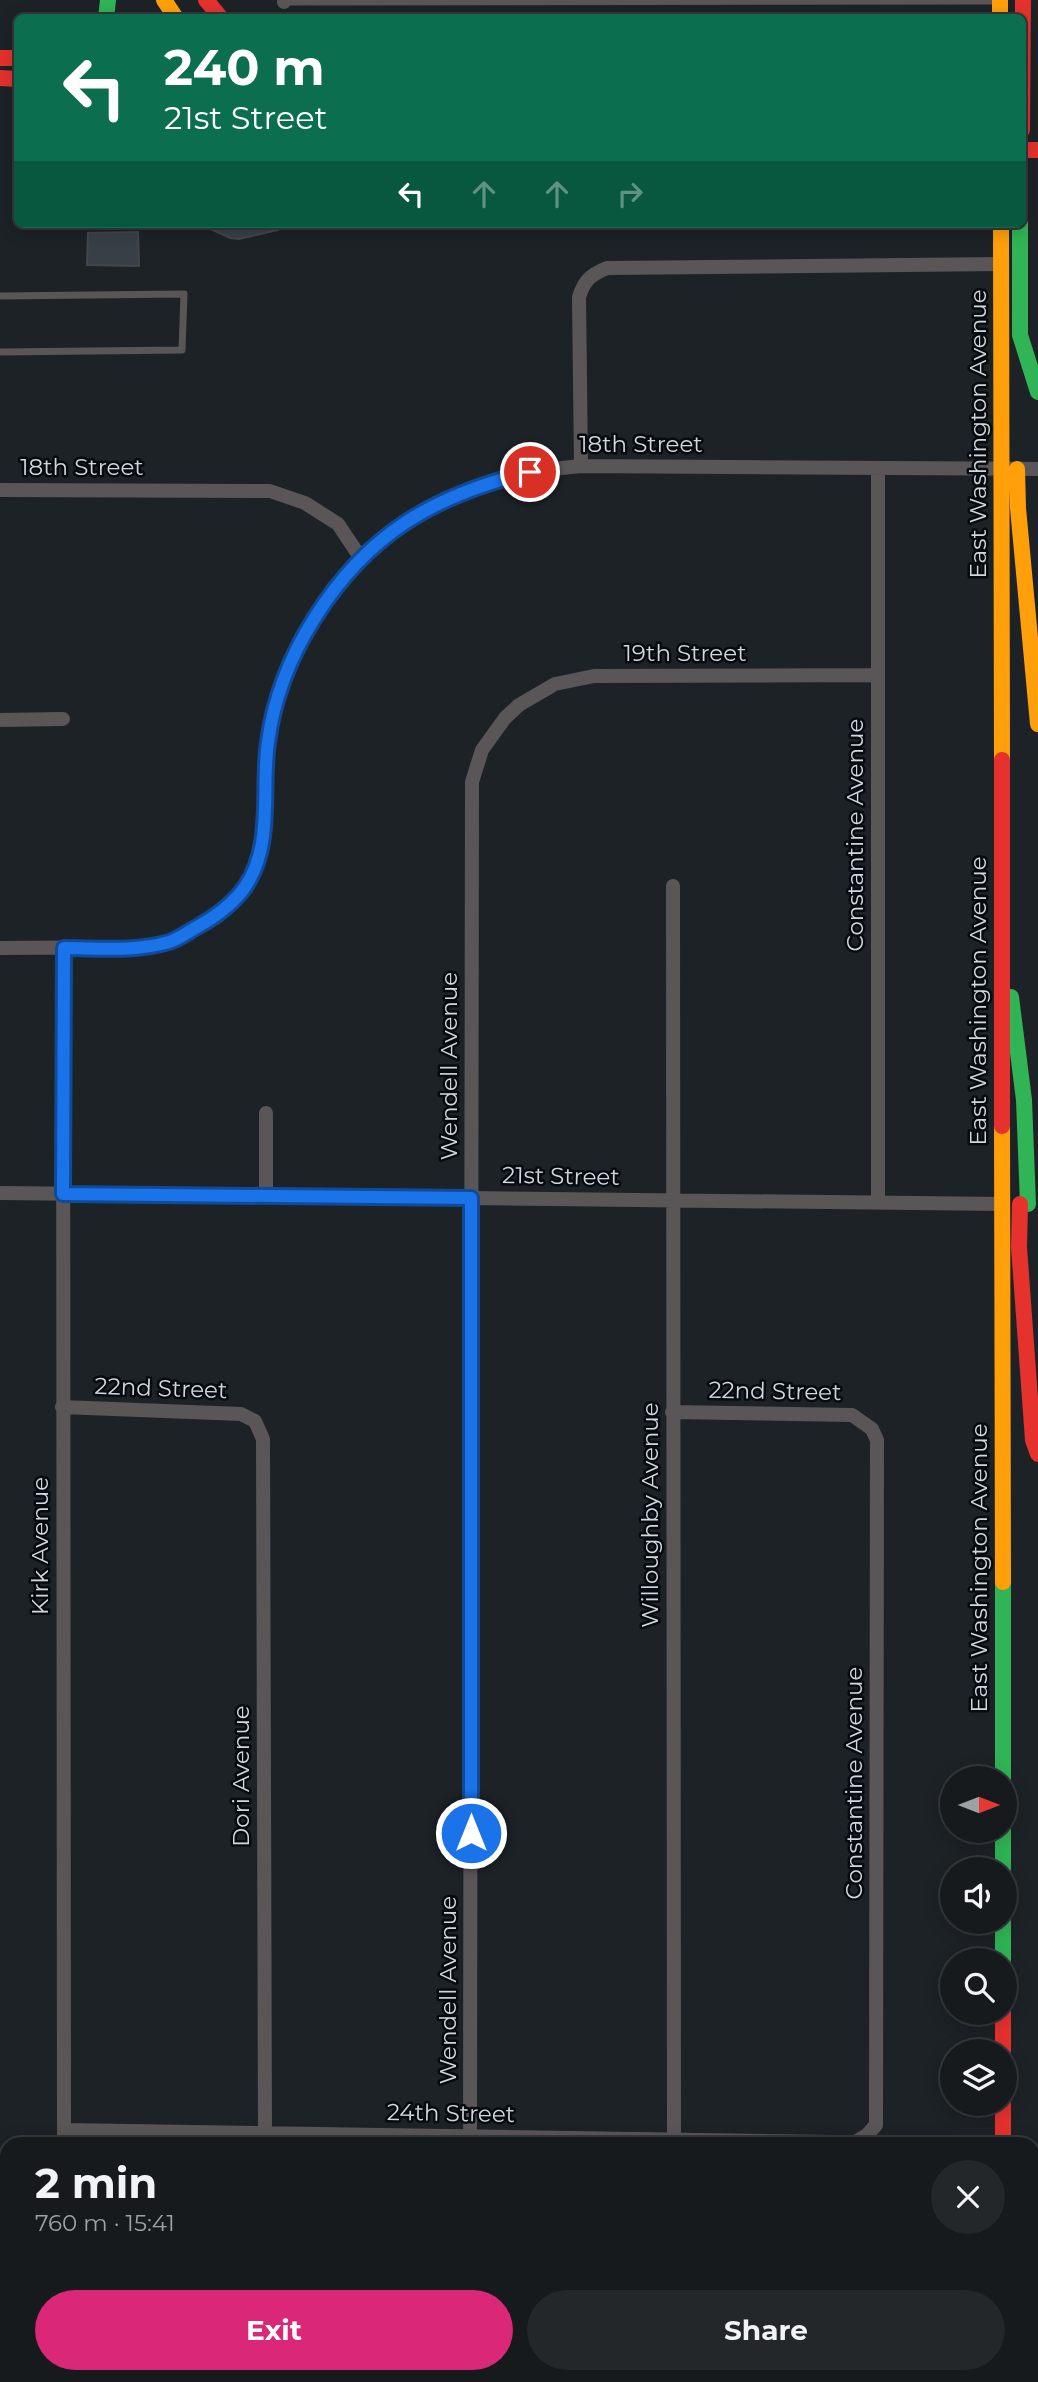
<!DOCTYPE html>
<html lang="en">
<head>
<meta charset="utf-8">
<style>
	:root { --surface:#161a1d; --page:#23272a; --text:#f1f3f6; --muted:#9ea1a4; --line:#35383b; --accent:#db2777 }
	body { margin:0; font-family:Montserrat,sans-serif; background:var(--page); color:var(--text); height:100vh; display:flex; flex-direction:column; font-size:26px; white-space:nowrap }
	* { box-sizing:border-box; margin:0 }
	p { font-size:23px; color:var(--muted) }
	.icon { flex:none; width:38px; height:38px; fill:none; stroke:currentColor; stroke-width:2; stroke-linecap:round; stroke-linejoin:round }
	.map { position:relative; flex:1; overflow:hidden }
	.sheet { position:absolute; left:0px; top:2137px; width:1040px; height:247px; display:flex; flex-direction:column; background:var(--surface); border-radius:21px 21px 0 0; box-shadow:0 4px 18px #0003,0 0 0 2px var(--line) }
	.sheet>* { flex:none }
	.guide { position:absolute; left:14px; top:14px; width:1012px; height:214px; border-radius:10px; box-shadow:0 4px 18px #0003,0 0 0 2px var(--line); background:#0b6e4f; color:#fff; overflow:hidden }
	.needle { width:46px; rotate:90deg }
	.tools { position:absolute; left:940px; top:1766px; display:grid; gap:14px }
	.tools a { display:grid; place-items:center; width:77px; height:77px; border-radius:50%; background:var(--surface); box-shadow:0 4px 18px #0003,0 0 0 2px var(--line); font-size:35px }
	.pin { position:absolute; display:grid; place-items:center; width:60px; height:60px; color:#fff; margin:-30px; border:4px solid #fff; border-radius:50%; box-shadow:0 2px 7px #0007 }
	.me { position:absolute; width:77px; margin:-38px; rotate:0deg; stroke-linejoin:round; filter:drop-shadow(0 0 5px #0008) }
	.turn { display:flex; align-items:center; gap:24px; height:147px; padding:0 35px; font-size:32px }
	.turn .icon { width:91px; height:91px; stroke-width:2.5 }
	.turn b { display:block; font-size:49px; line-height:60px }
	.lanes { display:flex; align-items:center; height:66px; padding:0 35px; background:#0003; justify-content:center; gap:35px; direction:ltr }
	.lanes .off { opacity:.35 }
	.round { display:grid; place-items:center; flex:none; width:74px; height:74px; border-radius:37px; background:var(--page) }
	.headline { display:flex; align-items:center; justify-content:space-between; height:119px; padding:0 35px }
	h1 { font-size:42px; font-weight:700; line-height:52px }
	.primary-button { display:flex; gap:14px; margin-top:auto; padding:14px 35px }
	.primary-button a { flex:1; height:80px; border-radius:42px; background:var(--accent); color:#fff; font-size:28px; font-weight:700; line-height:80px; text-align:center }
	.primary-button a+a { background:var(--page); color:var(--text) }
	.map>svg:first-child { display:block }
	.building { fill:#383f46; stroke:#42474c; stroke-width:2 }
	.lines { fill:none; stroke-linecap:round; stroke-linejoin:round }
	.lane { stroke:#5a5658; stroke-width:7 }
	.street { stroke:#5a5658; stroke-width:14 }
	.fast { stroke:#30b455; stroke-width:16 }
	.slow { stroke:#ff9f0a; stroke-width:16 }
	.jam { stroke:#e5322d; stroke-width:16 }
	.route-casing { stroke:#114b97; stroke-width:18 }
	.route { stroke:#1a73e8; stroke-width:12 }
	.labels { text-anchor:middle; dominant-baseline:central; stroke-width:5; stroke-linejoin:round; paint-order:stroke }
	.street-label { font-size:23px; fill:#d1d7de; stroke:#070b0f }
</style>
</head>
<body>
<div class="map">
<svg width="1038" height="2382" viewBox="0 0 1038 2382">
	<rect width="100%" height="100%" fill="#1d2227"/>
	<path class="building" d="M200,224h77l1,6 -39,9 -9,-1z
		M138,232l1,34 -52,-1 1,-32z"/>
	<g class="lines">
		<path class="lane" d="M284,2l715,-1
			M0,296l184,-2 -2,56 -182,2
			M0,2365h7
			M108,2376l1,6
			M459,2376l2,6
			M830,2376l1,6
			M157,2382l1,-6
			M275,2382v-6
			M720,2382v-6"/>
		<path class="street" d="M284,0v2
			M581,466l-2,-169c5,-16 11,-22 28,-29l394,-4
			M0,490l270,1 35,12 33,21 22,33c63,-55 138,-84 221,-91l457,3
			M0,720l63,-1
			M673,886l1,1258
			M0,948l138,-1 32,-5 47,-25 29,-31 16,-38 6,-107 16,-65 12,-28 38,-61 26,-30
			M63,948l1,1196
			M266,1113v83
			M0,1193l1002,11
			M878,1202v-734
			M62,1407l179,7 14,7 8,18 2,694
			M672,1412l180,3 20,14 5,11 -1,685 -9,10 -15,9
			M64,2130l769,12 5,2
			M470,2136l2,-1354 10,-32 23,-32 14,-13 36,-21 39,-8 283,-1
			M588,2382v-6"/>
		<path class="fast" d="M106,18l2,-18
			M1020,224v111l18,57
			M1011,997l13,103 4,104
			M1003,1582v196
			M1003,1830v39
			M1003,1922v38
			M0,2251h7"/>
		<path class="slow" d="M164,0l12,18
			M1000,0v18
			M1001,224l1,536
			M1017,469l1,39 20,216
			M1002,1126l1,456
			M0,2292h7
			M1032,2312h6"/>
		<path class="jam" d="M206,0l15,18
			M0,58h18
			M0,78l18,1
			M1022,130l1,-130
			M1022,150h16
			M1002,760v366
			M1020,1204l-1,43 14,193 5,14
			M1003,2012v39
			M1003,2104v40
			M1032,2269h6
			M0,2273h7
			M1002,2376v6"/>
	</g>
	<g class="lines">
		<g class="route-casing">
			<path id="route" d="M471,1833v-635l-408,-4 1,-246c33,0 72,4 105,-6 10,-3 19,-10 28,-15 18,-10 36,-23 48,-40 29,-42 16,-98 23,-145 6,-45 22,-85 46,-123 53,-85 120,-124 216,-147"/>
		</g>
		<use href="#route" class="route"/>
	</g>
	<g class="labels">
		<g class="street-label">
			<text transform="translate(978 434) rotate(-90)">East Washington Avenue</text>
			<text x="641" y="444">18th Street</text>
			<text x="82" y="467">18th Street</text>
			<text x="685" y="653">19th Street</text>
			<text transform="translate(855 835) rotate(-90)">Constantine Avenue</text>
			<text transform="translate(978 1001) rotate(-90)">East Washington Avenue</text>
			<text transform="translate(449 1066) rotate(-90)">Wendell Avenue</text>
			<text transform="translate(561 1176) rotate(1)">21st Street</text>
			<text transform="translate(161 1388) rotate(2)">22nd Street</text>
			<text transform="translate(775 1391) rotate(1)">22nd Street</text>
			<text transform="translate(650 1515) rotate(-90)">Willoughby Avenue</text>
			<text transform="translate(40 1546) rotate(-90)">Kirk Avenue</text>
			<text transform="translate(979 1568) rotate(-90)">East Washington Avenue</text>
			<text transform="translate(241 1776) rotate(-90)">Dori Avenue</text>
			<text transform="translate(854 1783) rotate(-90)">Constantine Avenue</text>
			<text transform="translate(448 1990) rotate(-90)">Wendell Avenue</text>
			<text transform="translate(451 2113) rotate(1)">24th Street</text>
		</g>
	</g>
</svg>
<div class="tools">
<a><svg class="needle" viewBox="-14 -14 28 28"><path d="M0-13l5 13h-10z" fill="#e53935"/><path d="M0 13l5-13h-10z" fill="#9ea1a4"/></svg></a>
<a><svg class="icon" aria-label="sound" viewBox="0 0 24 24"><path d="M4 9h4l5-4v14l-5-4H4zM17 9q2 3 0 6"/></svg></a>
<a><svg class="icon" aria-label="search" viewBox="0 0 24 24"><circle cx="10" cy="10" r="6"/><path d="M15 15l6 6"/></svg></a>
<a><svg class="icon" aria-label="layers" viewBox="0 0 24 24"><path d="M12 4l9 5-9 5-9-5zM3 14l9 5 9-5"/></svg></a>
</div>
<div class="pin" style="left:530px;top:472px;background:#d93025"><svg class="icon" aria-label="arrive" viewBox="0 0 24 24"><path d="M6 21V4h12l-3 4 3 4H6"/></svg></div>
<svg class="me" style="left:471px;top:1833px" viewBox="-20 -20 40 40"><circle r="17" fill="#1a73e8" stroke="#fff" stroke-width="3"/><path d="M0-11L8 9 0 5-8 9z" fill="#fff"/></svg>
<div class="guide">
<div class="turn"><svg class="icon" aria-label="left" viewBox="0 0 24 24"><path d="M17 20v-9H6M10 6l-5 5 5 5"/></svg><div><b>240 m</b>21st Street</div></div>
<div class="lanes"><svg class="icon" aria-label="left" viewBox="0 0 24 24"><path d="M17 20v-9H6M10 6l-5 5 5 5"/></svg><svg class="icon off" aria-label="ahead" viewBox="0 0 24 24"><path d="M12 20V5M6 11l6-6 6 6"/></svg><svg class="icon off" aria-label="ahead" viewBox="0 0 24 24"><path d="M12 20V5M6 11l6-6 6 6"/></svg><svg class="icon off" aria-label="right" viewBox="0 0 24 24"><path d="M7 20v-9h11M14 6l5 5-5 5"/></svg></div>
</div>
<section class="sheet">
<div class="headline"><div><h1>2 min</h1><p>760 m · 15:41</p></div><a class="round"><svg class="icon" aria-label="close" viewBox="0 0 24 24"><path d="M6 6l12 12M18 6L6 18"/></svg></a></div>
<div class="primary-button"><a>Exit</a><a>Share</a></div>
</section>
</div>
</body>
</html>
